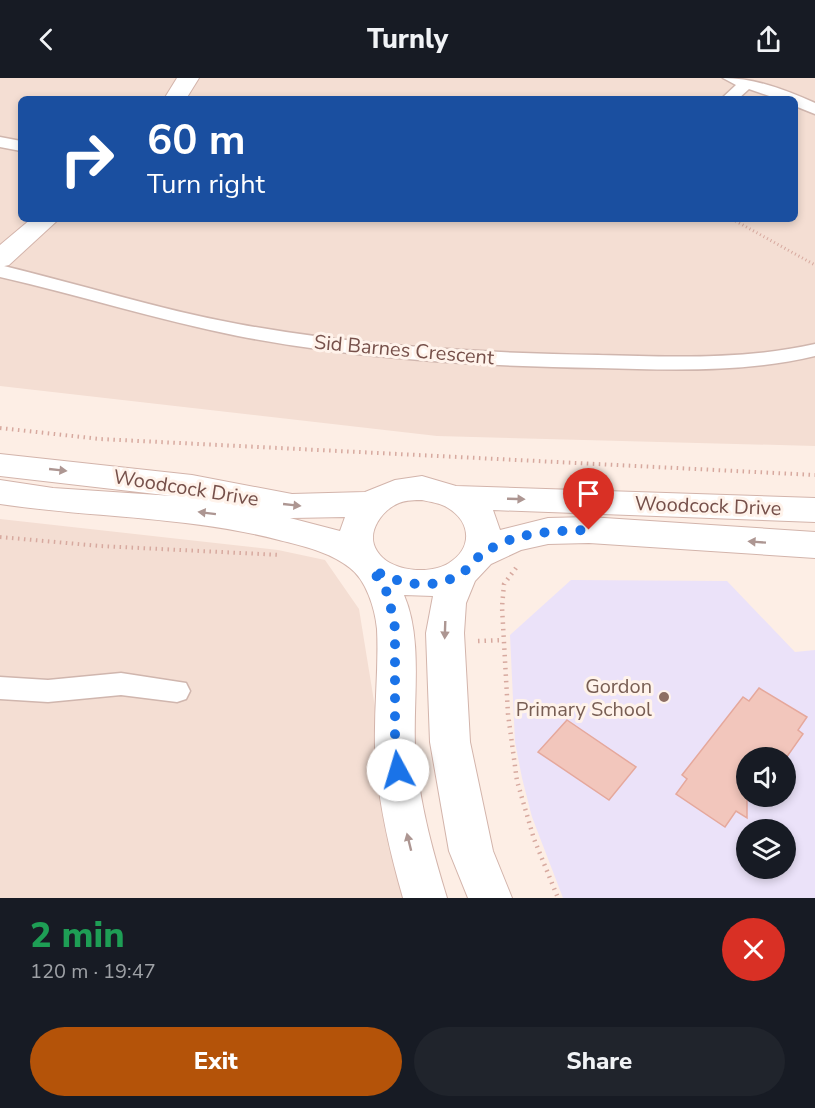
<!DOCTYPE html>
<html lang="en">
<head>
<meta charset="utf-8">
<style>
	:root { --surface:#171b24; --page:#20242c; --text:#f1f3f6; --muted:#9ea1a6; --accent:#b45309 }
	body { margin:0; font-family:"Nunito Sans",sans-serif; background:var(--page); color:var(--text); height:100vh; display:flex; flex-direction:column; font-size:22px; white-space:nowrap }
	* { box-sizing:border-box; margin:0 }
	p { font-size:20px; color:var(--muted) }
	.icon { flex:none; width:33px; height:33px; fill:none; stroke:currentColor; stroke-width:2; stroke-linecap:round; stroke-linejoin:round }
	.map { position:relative; height:820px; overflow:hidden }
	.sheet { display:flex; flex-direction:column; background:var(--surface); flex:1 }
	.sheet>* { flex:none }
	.hud { position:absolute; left:18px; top:18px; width:780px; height:126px; border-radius:9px; box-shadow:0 3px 9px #0003; background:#1a4fa0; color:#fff; overflow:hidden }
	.tools { position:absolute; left:736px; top:669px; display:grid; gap:12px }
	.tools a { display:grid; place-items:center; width:60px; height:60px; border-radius:50%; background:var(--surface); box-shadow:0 3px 9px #0003; font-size:30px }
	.pin { position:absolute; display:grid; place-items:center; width:51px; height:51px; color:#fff; margin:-62px -26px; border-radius:50% 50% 50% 0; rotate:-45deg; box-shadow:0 0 6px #0007 }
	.pin .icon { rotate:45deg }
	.me { position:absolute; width:66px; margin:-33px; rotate:354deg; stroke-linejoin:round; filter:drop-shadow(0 0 4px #0008) }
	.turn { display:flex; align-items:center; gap:21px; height:126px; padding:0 30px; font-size:27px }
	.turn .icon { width:78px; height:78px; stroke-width:2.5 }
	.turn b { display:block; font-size:42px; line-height:51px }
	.round { display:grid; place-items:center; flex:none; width:63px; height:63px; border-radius:32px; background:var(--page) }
	.headline { display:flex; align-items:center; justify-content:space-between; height:102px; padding:0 30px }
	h1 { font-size:36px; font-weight:800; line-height:45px; color:#1e9e55 }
	.action { display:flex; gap:12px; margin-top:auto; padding:12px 30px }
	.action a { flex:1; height:69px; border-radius:36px; background:var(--accent); color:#fff; font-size:24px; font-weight:800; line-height:69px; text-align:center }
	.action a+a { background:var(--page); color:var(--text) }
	header { display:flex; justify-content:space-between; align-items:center; height:78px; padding:0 30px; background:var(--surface); font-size:27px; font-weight:800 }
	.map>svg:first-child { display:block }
	.residential { fill:#f4ded3; fill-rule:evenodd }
	.education { fill:#ebe2f9; fill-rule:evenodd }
	.building { fill:#f2c6bc; stroke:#e5a89c; stroke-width:1.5 }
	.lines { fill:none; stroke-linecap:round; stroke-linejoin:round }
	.street-casing { stroke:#d0b6ae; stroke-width:3 }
	.secondary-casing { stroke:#d3b4ab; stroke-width:2 }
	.path-far2 { stroke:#d7a99f; stroke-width:3; stroke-dasharray:1 3; stroke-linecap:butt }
	.path-far1 { stroke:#d7a99f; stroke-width:4; stroke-dasharray:1.5 4.5; stroke-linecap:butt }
	.path { stroke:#d7a99f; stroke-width:4.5; stroke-dasharray:1.5 5; stroke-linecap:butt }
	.street { fill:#fff; fill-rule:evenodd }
	.secondary { fill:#fff; fill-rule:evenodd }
	.oneway { fill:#ad9692 }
	.route { stroke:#1a73e8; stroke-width:10; stroke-dasharray:0 18 }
	.education-dot { fill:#8d6e63; stroke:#fff3eb; stroke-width:2 }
	.labels { text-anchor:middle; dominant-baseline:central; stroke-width:6; stroke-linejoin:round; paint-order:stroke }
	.street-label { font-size:20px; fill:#76504a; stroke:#fff3eb }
	.education-label { font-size:20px; fill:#785e54; stroke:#fff3eb; text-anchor:end }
</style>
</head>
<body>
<header><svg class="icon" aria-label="back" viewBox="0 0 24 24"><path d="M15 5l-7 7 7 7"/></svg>Turnly<svg class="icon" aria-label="share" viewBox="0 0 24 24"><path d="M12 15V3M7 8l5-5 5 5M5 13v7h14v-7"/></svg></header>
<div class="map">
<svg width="815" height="820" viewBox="0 0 815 820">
	<rect width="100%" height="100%" fill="#fdeee5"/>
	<path class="residential" d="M0,0h815v368l-378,-10 -437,-50zM21,21h774v120h-774z
		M0,441l278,31 47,10 34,49 47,289h-406z"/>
	<path class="education" d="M571,502l156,1 68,71 20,-2v248h-252l-31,-81 -10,-39 -7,-36 -5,-107zM747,680h39v38h-39zM747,752h39v38h-39z"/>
	<path class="building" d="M759,610l48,29 -9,13 5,4 -17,24h-39v60l-11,-7 -11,16 -49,-33 11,-15 -5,-4 61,-78 6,4z
		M567,642l69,47 -27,33 -71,-48z"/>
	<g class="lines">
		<g class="street-casing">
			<path id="street" d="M723,0c32,0 63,12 92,25v11l-20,-8v-7h-17l-29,-10 -11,10h-17l15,-14z
				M0,59l21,4v10l-21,-4z
				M0,187c79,19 157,44 238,59 119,22 240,29 360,31 73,2 146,5 217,-11v12c-71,17 -144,14 -217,12 -121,-2 -241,-9 -360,-32 -81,-16 -159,-41 -238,-59z
				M121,595l65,10 4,8 -4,8 -9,3 -56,-7 -73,7 -48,-3v-22l48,3z"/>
		</g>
		<g class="secondary-casing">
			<path id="secondary" d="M177,0h22l-13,21h-22z
				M31,141h28l-50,46 -9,2v-22z
				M0,376l192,21 100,19 73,-2 30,-12 27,-4 34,10 359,12v24l-322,-12 7,20 48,-12 41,-1 226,15v26l-226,-15 -41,1 -27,6 -30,14 -16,17 -9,22 -2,30 6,109 23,109 19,47h-44l-19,-47 -19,-109 -4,-109 7,-37 -29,-1c19,44 9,103 11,151 3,52 17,103 32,152h-44c-14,-49 -26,-100 -28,-151 -1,-40 4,-79 2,-118 -2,-21 -11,-49 -27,-61 -20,-16 -47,-22 -71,-28 -92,-24 -186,-22 -279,-36v-24l53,8 120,8 -173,-20zM422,422c8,2 19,3 26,8 23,14 25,40 1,55 -19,12 -59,9 -72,-12 -12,-18 5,-41 22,-48 7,-3 16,-3 23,-3zM345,439l-5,14 -50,-13h2z"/>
		</g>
		<path class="path-far2" d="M732,141l83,46"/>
		<path class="path-far1" d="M0,350l100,11 715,36
			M0,459l100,9 181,9"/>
		<path class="path" d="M516,490l-12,16 -2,23 6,107 9,67 17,58 24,59
			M478,563l26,-1"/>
		<use href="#street" class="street"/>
		<use href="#secondary" class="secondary"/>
	</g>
	<defs><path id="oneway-solid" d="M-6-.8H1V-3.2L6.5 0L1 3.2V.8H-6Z" transform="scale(1.5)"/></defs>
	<g class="oneway">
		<use href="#oneway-solid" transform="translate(58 392) rotate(6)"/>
		<use href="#oneway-solid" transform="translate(516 421) rotate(2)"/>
		<use href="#oneway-solid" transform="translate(292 427) rotate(6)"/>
		<use href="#oneway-solid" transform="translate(207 435) rotate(-173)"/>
		<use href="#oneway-solid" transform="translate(757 464) rotate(-176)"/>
		<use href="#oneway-solid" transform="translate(445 552) rotate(92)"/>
		<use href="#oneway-solid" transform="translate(409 764) rotate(-104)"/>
	</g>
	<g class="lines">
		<path class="route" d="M398,692l-3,-22v-120l-7,-34 -16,-25c27,16 63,23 91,3 8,-5 13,-14 20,-19 7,-5 20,-10 29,-14 25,-8 51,-8 77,-9"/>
	</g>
	<circle class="education-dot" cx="664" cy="619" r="6"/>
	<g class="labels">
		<g class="street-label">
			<text transform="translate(404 272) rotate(5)">Sid Barnes Crescent</text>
			<text transform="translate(186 410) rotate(9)">Woodcock Drive</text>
			<text transform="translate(708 428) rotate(2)">Woodcock Drive</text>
		</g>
		<g class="education-label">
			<text x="652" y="608">Gordon<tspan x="652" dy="23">Primary School</tspan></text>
		</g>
	</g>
</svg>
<div class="tools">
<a><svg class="icon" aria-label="sound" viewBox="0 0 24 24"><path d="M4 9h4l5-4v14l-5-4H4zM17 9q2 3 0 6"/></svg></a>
<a><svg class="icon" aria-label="layers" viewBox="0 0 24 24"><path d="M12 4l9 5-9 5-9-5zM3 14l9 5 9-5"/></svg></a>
</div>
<div class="pin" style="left:589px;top:452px;background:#d93025"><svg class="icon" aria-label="arrive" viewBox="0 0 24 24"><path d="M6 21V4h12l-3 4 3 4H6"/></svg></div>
<svg class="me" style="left:398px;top:692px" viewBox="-20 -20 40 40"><circle r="19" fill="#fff"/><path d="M0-13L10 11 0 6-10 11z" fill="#1a73e8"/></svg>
<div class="hud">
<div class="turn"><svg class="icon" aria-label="right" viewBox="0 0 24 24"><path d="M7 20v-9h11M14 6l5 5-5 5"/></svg><div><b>60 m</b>Turn right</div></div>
</div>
</div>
<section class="sheet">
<div class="headline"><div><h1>2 min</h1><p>120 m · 19:47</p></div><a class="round" style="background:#d93025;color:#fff"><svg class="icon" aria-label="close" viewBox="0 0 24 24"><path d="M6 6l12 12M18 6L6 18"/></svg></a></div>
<div class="action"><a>Exit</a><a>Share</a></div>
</section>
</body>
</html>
